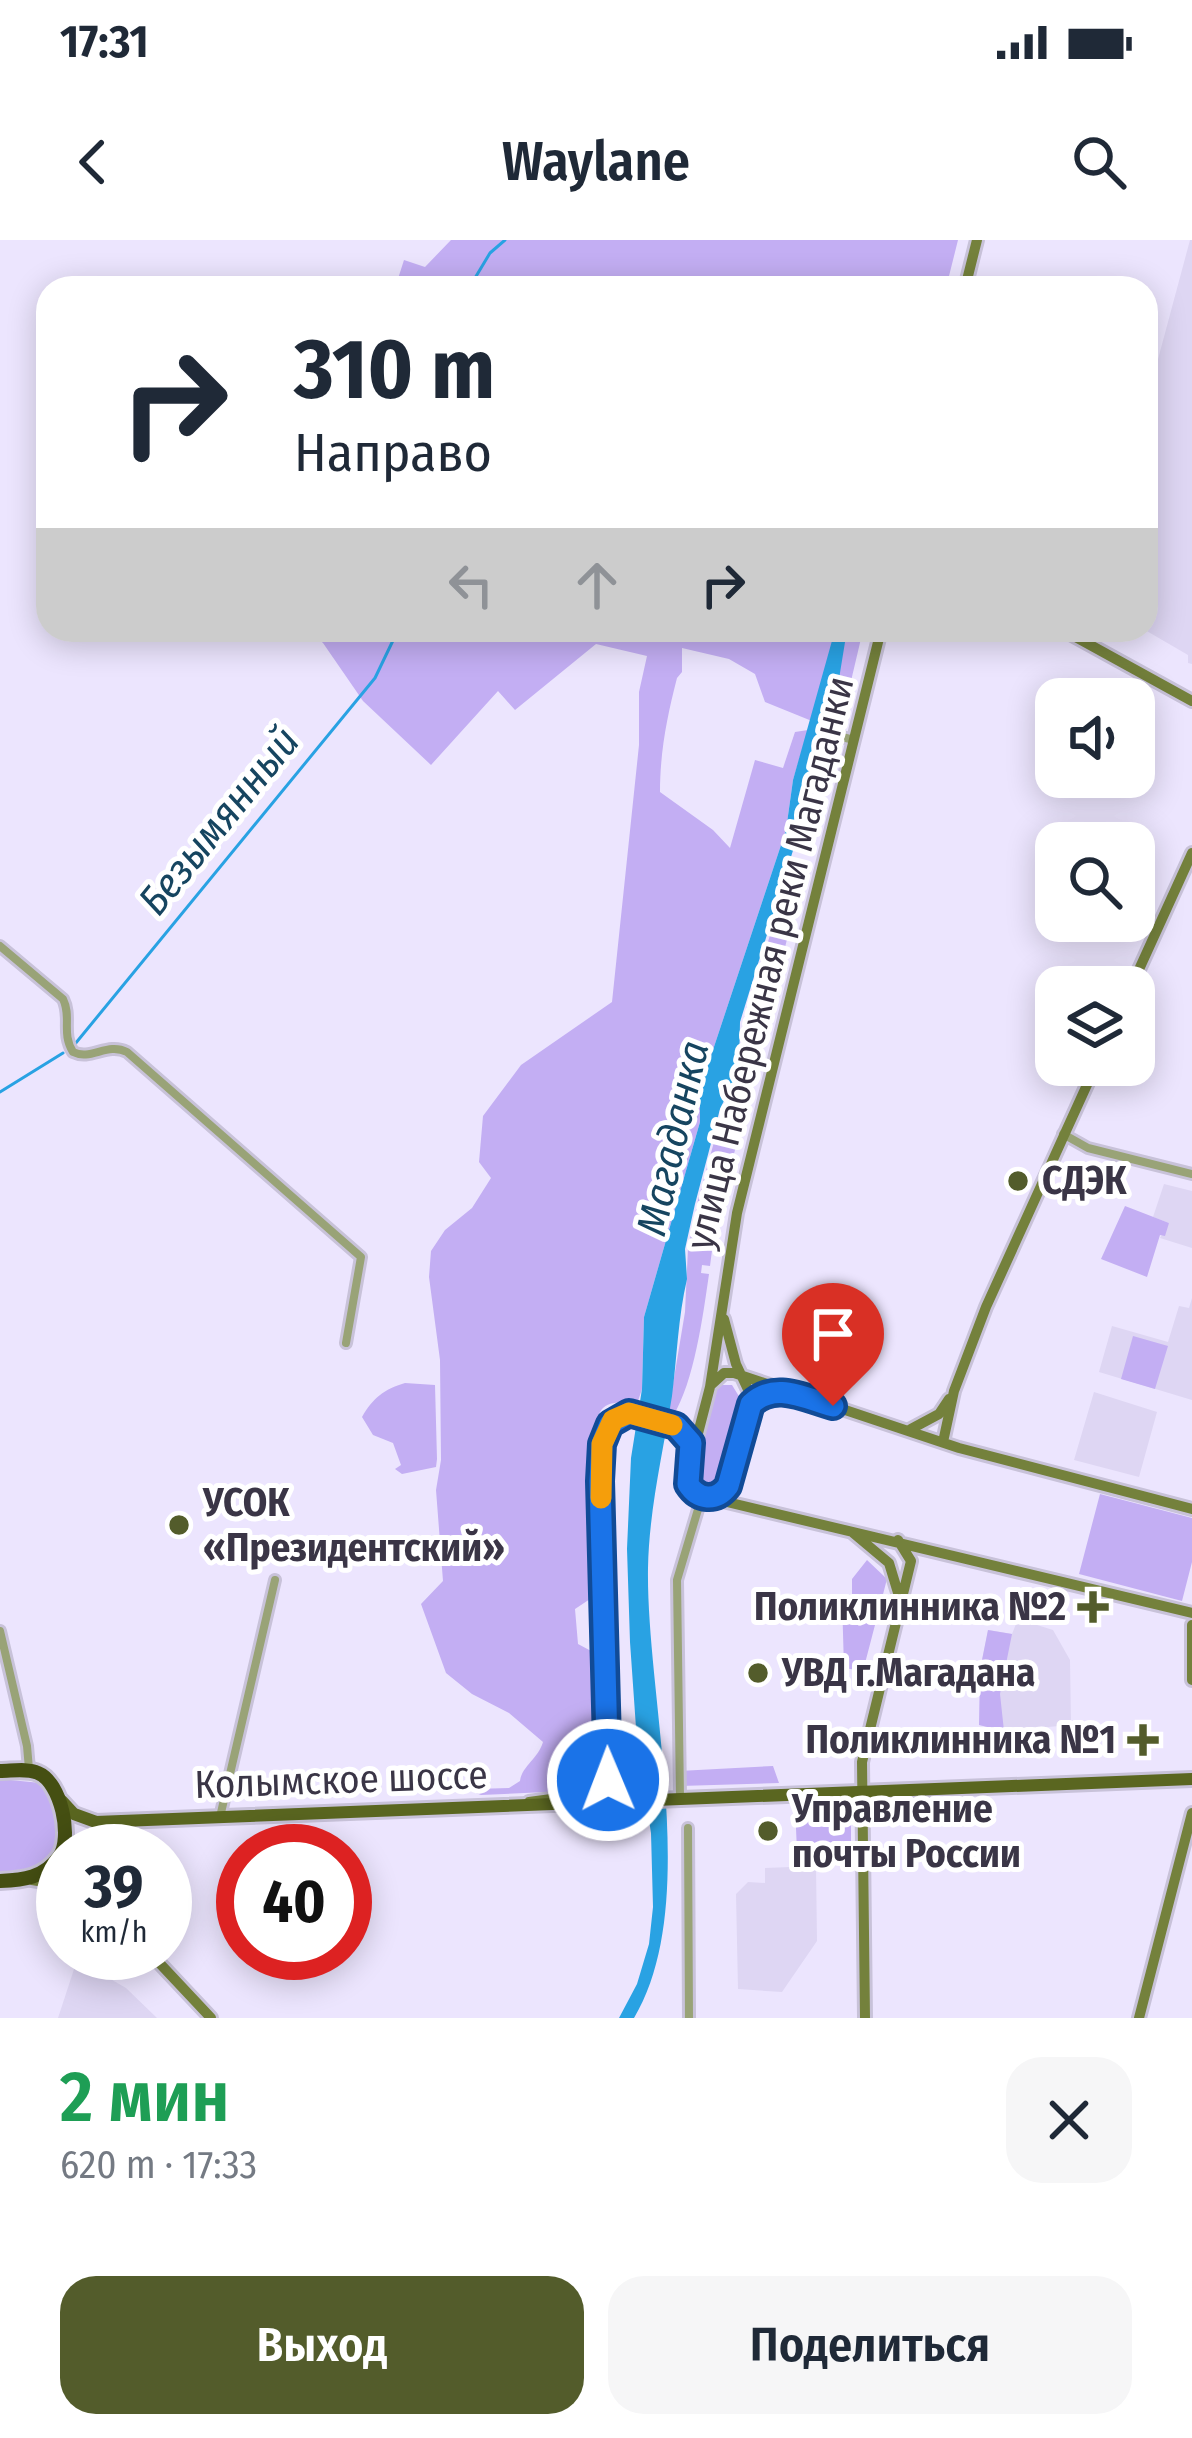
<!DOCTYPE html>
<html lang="ru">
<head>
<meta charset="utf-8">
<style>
	:root { --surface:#fff; --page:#f6f6f7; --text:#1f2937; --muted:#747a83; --accent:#535c2b }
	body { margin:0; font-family:"Fira Sans Condensed",sans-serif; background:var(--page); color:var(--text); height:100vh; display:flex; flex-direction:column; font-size:45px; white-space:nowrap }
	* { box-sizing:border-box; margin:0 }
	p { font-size:39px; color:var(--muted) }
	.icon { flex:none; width:66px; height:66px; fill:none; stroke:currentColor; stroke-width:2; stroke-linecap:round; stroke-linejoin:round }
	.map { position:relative; height:1778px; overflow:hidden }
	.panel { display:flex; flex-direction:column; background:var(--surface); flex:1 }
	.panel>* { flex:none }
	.top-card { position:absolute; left:36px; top:36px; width:1122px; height:366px; border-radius:36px; box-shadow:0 6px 30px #0003; background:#fff; color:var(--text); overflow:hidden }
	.fabs { position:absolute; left:1035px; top:438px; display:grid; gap:24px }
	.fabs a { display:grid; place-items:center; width:120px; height:120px; border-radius:24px; background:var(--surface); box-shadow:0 6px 30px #0003; font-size:60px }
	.speed { position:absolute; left:36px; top:1584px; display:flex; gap:24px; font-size:60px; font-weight:700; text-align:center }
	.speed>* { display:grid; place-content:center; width:156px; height:156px; border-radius:50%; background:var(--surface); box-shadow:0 6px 30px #0003; line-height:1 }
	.speed small { font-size:30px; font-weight:400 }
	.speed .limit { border:18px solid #d22; background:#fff; color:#111 }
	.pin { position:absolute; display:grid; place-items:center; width:102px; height:102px; color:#fff; margin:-123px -51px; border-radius:50% 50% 50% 0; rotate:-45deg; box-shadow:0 0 12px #0007 }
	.pin .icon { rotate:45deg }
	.me { position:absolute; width:132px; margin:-66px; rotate:359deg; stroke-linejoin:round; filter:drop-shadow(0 0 9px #0008) }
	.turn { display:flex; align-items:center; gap:42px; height:252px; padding:0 60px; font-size:54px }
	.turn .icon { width:156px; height:156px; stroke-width:2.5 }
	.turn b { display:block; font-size:84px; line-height:102px }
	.lanes { display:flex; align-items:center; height:114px; padding:0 60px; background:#0003; justify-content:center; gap:60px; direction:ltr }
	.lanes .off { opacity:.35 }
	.round { display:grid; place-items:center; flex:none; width:126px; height:126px; border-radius:36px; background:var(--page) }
	.summary { display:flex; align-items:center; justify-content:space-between; height:204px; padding:0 60px }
	h1 { font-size:72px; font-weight:600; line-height:90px; color:#1e9e55 }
	.button { display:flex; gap:24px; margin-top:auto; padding:24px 60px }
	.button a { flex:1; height:138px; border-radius:36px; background:var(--accent); color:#fff; font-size:48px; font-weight:600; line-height:138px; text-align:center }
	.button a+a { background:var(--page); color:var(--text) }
	.status { display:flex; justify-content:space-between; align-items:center; height:84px; padding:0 60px; background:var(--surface); direction:ltr }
	.status svg { height:33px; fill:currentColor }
	header { display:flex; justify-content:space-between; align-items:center; height:156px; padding:0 60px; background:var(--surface); font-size:54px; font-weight:600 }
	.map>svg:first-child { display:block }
	.built { fill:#ded6f3 }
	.green { fill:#c3aef3 }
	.water { fill:#29a2e3 }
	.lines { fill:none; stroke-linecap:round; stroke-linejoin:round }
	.stream { stroke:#29a2e3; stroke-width:3 }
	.street-casing { stroke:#c8c2d9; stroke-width:14 }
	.secondary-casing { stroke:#c8c2d9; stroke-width:16 }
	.primary-casing { stroke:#c8c2d9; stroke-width:18 }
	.highway-casing { stroke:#c8c2d9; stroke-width:20 }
	.street { stroke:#99a377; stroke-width:8 }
	.secondary { stroke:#74813c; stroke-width:10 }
	.primary { stroke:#5a6620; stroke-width:12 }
	.highway { stroke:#454f12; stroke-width:14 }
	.route-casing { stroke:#114b97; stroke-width:30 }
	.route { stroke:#1a73e8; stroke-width:21 }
	.slow { stroke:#f59e0b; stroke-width:21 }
	.poi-dot { fill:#535c2b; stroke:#fff; stroke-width:4.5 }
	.labels { text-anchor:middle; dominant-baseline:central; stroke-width:10; stroke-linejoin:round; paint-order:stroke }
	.street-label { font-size:39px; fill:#3a3546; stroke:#fff }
	.poi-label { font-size:39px; font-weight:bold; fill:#3a3546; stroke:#fff; text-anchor:start }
	.water-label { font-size:42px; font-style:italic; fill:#164560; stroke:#fff }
</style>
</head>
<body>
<div class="status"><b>17:31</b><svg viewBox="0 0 49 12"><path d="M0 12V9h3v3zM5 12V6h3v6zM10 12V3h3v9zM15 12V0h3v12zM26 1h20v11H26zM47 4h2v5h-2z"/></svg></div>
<header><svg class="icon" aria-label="back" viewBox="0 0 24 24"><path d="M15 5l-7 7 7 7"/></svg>Waylane<svg class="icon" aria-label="search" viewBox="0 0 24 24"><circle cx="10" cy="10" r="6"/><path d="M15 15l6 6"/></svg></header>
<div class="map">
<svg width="1192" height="1778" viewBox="0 0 1192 1778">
	<rect width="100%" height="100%" fill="#ece5fe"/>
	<path class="built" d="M1190,0h2v424l-4,-1v-8l-43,-25 1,-226z
		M1164,944l28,7v57l-32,-10 9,-15 -16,-6z
		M1192,1058v102l-93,-28 13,-46 56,16 11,-36 10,2z
		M1094,1152l63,20 -18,65 -65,-17z
		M1018,1379l35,11 17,30 1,65 -69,6 -22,-6v-55l8,-40 24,4z
		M816,1626l1,75 -35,51 -44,-3 -2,-95 12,-12 17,1v-15z
		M77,1720l24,9 -1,4 26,15 31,30h-99z"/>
	<path class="green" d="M451,0h507l-12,48h-551l9,-28 21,7z
		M309,390h554l-24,102 -74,-30 -10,-28 -26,-15 -47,-11v24l-5,6c-10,39 -17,74 -17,114l53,38 17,18 25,-88 28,8 12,-36 13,-2 -15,50 -7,50 -86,259v33l-56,195 -2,72 -4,12c-12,4 -24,-2 -35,7 -18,15 -11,159 -10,189l-18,12 3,35 15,8c2,33 16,113 -3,138l-109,5 -8,-3 2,-3 34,-1 11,-7c2,-15 18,-22 23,-39l-34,-29 -37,-19 -26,-21 -25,-69 22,-23 -7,-91 5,-30 -1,-100 -11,-83 2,-26 14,-21 27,-22 19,-30 -12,-16 4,-46 38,-51 91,-63 27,-257v-53l8,-36 -51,-12 -81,66 -17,-19 -67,74 -68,-64 -40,-58z
		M784,667l9,8 -79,320 -4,31 -8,-1 -1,8 8,1c-6,42 -15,108 -36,142l-5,-2 17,-102 3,-64 10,-48 24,-87 17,-38 5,-52 34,-115z
		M1125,966l44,17 -4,13 -5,-1 -13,42 -46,-18z
		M1133,1096l35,10 -13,43 -34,-10z
		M405,1143l30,2 2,74 -1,8 -34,7 -7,-5 6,-4 -8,-22 -20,-8 -11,-18c11,-19 22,-28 43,-34z
		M720,1145h12l8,13 -21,83 -14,8 -8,-4 -3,-13 21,-80z
		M1100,1254l92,24v44l-10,39 -103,-27z
		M867,1320l20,19 -24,92 -19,-3 -2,-69 10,-1v-19z
		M988,1390l24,4 -12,60 4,37 -25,-6 1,-55z
		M773,1526l6,17 -99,3 -1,-15z
		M0,1539l41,4c19,22 30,68 -2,85 -12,6 -27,4 -39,5z
		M837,1564l14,12v34l-54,1 -2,-45z"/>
	<path class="water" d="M835,390h12l-9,55 -43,159 -55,178 -1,48 -19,39 -25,95 -10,45 2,30c-9,38 -10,79 -15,117 -9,57 -23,114 -24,172 -2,130 54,336 -14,450h-15l18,-34 12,-40 4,-37 -2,-74 -14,-91 -7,-100 -3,-93 4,-91 11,-69 2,-72 56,-195v-33l86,-259 7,-50z"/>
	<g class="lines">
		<path class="stream" d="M469,48l21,-35 15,-13
			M75,804l300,-366 23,-48
			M0,852l63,-39"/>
		<g class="street-casing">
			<path id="street" d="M830,494l24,6
				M0,706l63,53c9,18 -2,34 10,53 18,9 34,-10 54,0l234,205 -15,86
				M1063,894l25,14 104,26
				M0,1391l27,115 2,23
				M680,1558l-3,-218 25,-84
				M220,1577l55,-237
				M688,1588l1,190"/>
		</g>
		<g class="secondary-casing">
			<path id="secondary" d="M965,48l12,-48
				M881,390l-144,583 -27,174 -21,81v16l13,12 490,117
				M1063,390l129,71
				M1131,747l61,-134
				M712,1144l12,-11h10l225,75 233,61
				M911,1189l28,-15 10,-15
				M943,1202l11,-51 32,-84 110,-242
				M712,1257l16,-11 23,-90 -15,-32 -12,-45
				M852,1292l37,31 10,33
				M1192,1385v55
				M613,1525l14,27 16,6
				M529,1562l60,-8 15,-16
				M590,1563l14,-12 5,-21 -9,-289 2,-37 8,-21 19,-10c27,7 55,8 63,38
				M32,1640l31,5
				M150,1713l61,65
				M865,1778l-3,-256 49,-201 -13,-21
				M1139,1778l53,-205"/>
		</g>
		<g class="primary-casing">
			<path id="primary" d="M62,1561l12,13 22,8 1096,-43"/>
		</g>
		<g class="highway-casing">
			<path id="highway" d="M0,1531c12,0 27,-3 38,2 23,9 35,65 21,84 -15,21 -36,23 -59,24"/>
		</g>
		<use href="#street" class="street"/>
		<use href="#secondary" class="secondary"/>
		<use href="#primary" class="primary"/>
		<use href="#highway" class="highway"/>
	</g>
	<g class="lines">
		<g class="route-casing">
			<path id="route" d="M608,1540l-8,-299 2,-37 8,-20 19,-11 47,13 15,17 -3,41c10,16 28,18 40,2l23,-82c24,-23 53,-6 82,2"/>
		</g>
		<use href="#route" class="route"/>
		<path class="slow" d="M601,1258l1,-54 11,-24 16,-7 43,12"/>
	</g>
	<g class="poi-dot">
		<circle cx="1018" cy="941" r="12"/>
		<circle cx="179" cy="1285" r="12"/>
		<path d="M1087 1349h12v12h12v12h-12v12h-12v-12h-12v-12h12z"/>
		<circle cx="758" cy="1433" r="12"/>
		<path d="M1137 1482h12v12h12v12h-12v12h-12v-12h-12v-12h12z"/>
		<circle cx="768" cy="1591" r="12"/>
	</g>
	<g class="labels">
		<g class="street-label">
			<text transform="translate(770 723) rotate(-76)">улица Набережная реки Магаданки</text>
			<text transform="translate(341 1540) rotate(-2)">Колымское шоссе</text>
		</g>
		<g class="poi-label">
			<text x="1042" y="941">СДЭК</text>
			<text x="203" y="1263">УСОК<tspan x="203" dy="45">«Президентский»</tspan></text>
			<text x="1066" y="1367" text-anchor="end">Поликлинника №2</text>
			<text x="782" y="1433">УВД г.Магадана</text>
			<text x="1116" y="1500" text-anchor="end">Поликлинника №1</text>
			<text x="792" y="1569">Управление<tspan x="792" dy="45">почты России</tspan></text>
		</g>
		<g class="water-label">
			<text transform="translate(219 581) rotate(-51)">Безымянный</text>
			<text transform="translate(673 898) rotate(-77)">Магаданка</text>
		</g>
	</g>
</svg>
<div class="fabs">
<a><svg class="icon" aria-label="sound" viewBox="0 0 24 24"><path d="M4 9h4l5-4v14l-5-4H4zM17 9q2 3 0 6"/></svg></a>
<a><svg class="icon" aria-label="search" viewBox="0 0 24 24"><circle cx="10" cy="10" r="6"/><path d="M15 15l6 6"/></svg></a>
<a><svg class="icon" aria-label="layers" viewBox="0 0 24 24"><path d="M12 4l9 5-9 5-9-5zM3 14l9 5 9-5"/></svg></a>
</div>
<div class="speed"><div>39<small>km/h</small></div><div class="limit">40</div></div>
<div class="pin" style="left:833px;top:1166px;background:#d93025"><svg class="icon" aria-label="arrive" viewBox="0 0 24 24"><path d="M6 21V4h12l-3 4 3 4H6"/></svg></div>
<svg class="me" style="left:608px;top:1540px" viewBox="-20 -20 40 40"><circle r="17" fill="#1a73e8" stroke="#fff" stroke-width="3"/><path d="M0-11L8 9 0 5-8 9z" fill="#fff"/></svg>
<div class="top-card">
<div class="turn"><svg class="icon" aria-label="right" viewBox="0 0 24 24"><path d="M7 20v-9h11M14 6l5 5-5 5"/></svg><div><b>310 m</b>Направо</div></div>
<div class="lanes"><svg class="icon off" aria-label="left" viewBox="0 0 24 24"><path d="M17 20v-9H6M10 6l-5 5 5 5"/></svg><svg class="icon off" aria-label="ahead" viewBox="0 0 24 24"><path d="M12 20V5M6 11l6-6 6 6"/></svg><svg class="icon" aria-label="right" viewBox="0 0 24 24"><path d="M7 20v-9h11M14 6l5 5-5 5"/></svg></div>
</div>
</div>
<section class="panel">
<div class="summary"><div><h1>2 мин</h1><p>620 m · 17:33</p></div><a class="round"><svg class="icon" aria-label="close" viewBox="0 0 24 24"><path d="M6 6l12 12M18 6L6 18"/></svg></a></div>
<div class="button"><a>Выход</a><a>Поделиться</a></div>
</section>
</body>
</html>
